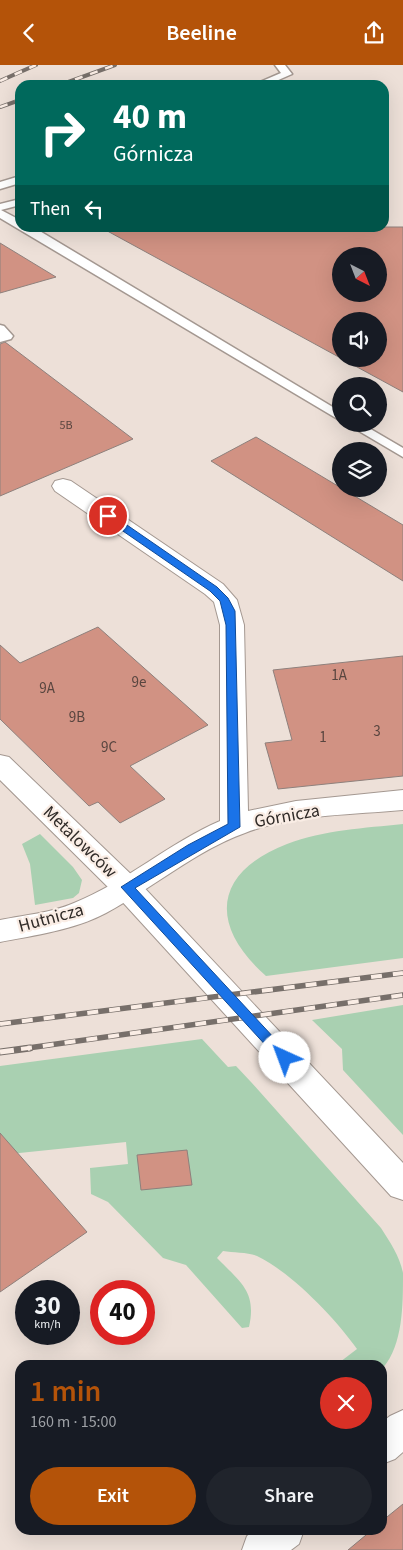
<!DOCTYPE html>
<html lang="en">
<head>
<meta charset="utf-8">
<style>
	:root { --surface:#171b24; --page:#20242c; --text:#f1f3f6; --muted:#9ea1a6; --accent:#b45309 }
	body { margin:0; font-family:"Source Sans 3",sans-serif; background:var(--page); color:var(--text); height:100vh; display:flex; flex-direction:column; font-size:19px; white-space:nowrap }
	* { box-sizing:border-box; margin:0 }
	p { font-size:16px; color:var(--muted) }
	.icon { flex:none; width:28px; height:28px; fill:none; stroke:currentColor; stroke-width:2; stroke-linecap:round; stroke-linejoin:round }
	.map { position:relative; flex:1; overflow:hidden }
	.sheet { position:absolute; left:15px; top:1295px; width:372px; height:175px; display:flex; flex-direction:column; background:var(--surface); border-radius:15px; box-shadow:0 5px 20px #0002 }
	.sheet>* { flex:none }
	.guide { position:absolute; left:15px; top:15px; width:374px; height:152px; border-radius:15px; box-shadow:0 5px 20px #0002; background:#00695c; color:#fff; overflow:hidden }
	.needle { width:32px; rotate:138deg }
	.tools { position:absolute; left:332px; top:182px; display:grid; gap:10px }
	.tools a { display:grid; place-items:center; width:55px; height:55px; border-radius:50%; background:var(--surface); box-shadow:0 5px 20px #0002; font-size:25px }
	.speed { position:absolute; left:15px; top:1215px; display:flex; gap:10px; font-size:25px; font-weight:700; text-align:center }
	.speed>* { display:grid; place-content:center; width:65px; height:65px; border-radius:50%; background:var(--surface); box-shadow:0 5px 20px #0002; line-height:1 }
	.speed small { font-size:12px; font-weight:400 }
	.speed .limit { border:8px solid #d22; background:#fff; color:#111 }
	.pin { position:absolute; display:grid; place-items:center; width:42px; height:42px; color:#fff; margin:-21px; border:2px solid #fff; border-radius:50%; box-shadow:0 1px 5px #0007 }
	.me { position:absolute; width:55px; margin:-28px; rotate:317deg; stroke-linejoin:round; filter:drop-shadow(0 0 4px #0008) }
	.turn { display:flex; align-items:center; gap:18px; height:105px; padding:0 15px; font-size:22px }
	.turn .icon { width:65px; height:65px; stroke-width:2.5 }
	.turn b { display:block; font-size:35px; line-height:42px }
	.then { display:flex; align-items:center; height:48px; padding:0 15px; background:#0003; gap:10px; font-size:19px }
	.round { display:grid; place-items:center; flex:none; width:52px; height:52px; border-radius:26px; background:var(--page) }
	.head { display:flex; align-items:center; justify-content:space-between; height:85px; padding:0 15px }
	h1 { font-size:30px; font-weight:600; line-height:38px; color:var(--accent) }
	.action { display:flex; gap:10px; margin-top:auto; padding:10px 15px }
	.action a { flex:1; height:58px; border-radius:30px; background:var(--accent); color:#fff; font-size:20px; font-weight:600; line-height:58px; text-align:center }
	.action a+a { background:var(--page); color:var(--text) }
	header { display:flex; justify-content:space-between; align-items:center; height:65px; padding:0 15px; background:var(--accent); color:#fff; font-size:22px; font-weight:600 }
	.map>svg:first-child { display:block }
	.green { fill:#a9d0b1 }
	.building { fill:#d19283; stroke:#8e807c; fill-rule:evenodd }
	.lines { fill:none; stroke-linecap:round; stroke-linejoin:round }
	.lane-casing { stroke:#a49891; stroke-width:3 }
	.street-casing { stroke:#a49891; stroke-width:2 }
	.secondary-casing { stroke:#a49891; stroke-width:2 }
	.lane { fill:#fff; fill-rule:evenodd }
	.street { fill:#fff; fill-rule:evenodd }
	.secondary { fill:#fff; fill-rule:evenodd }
	.rail-far2-casing { stroke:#776f6a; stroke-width:4 }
	.rail-far1-casing { stroke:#776f6a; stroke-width:5.5 }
	.rail-casing { stroke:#776f6a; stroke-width:7 }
	.rail-far2 { stroke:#faede5; stroke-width:2.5; stroke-dasharray:8; stroke-linecap:butt }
	.rail-far1 { stroke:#faede5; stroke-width:4; stroke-dasharray:11; stroke-linecap:butt }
	.rail { stroke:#faede5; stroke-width:5; stroke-dasharray:14; stroke-linecap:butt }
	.route { fill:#1a73e8; stroke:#114b97 }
	.labels { text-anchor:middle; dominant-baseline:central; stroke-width:4.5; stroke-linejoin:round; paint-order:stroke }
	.far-number-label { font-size:12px; fill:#58453f }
	.number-label { font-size:15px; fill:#58453f }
	.street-label { font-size:18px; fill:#302b28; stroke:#faede5 }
</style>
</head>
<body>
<header><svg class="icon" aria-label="back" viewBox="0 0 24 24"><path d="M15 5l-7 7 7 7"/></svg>Beeline<svg class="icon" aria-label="share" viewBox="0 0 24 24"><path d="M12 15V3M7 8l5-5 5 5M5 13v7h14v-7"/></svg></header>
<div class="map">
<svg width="403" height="1485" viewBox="0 0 403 1485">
	<rect width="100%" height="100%" fill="#ede0d8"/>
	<path class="green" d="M403,759v134l-137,18c-58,-51 -52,-104 21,-132 37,-14 78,-16 116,-20z
		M40,769l33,33 9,13 -3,13 -6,5 -38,7 -5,-41 -8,-20z
		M403,940v130l-60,-65 -1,-21 -30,-29z
		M202,974l26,28 8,-1 15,16 130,146c9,14 19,29 22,45 0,33 0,71 -20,95l-1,-3h-46l21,-16c-22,-31 -65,-76 -100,-93 -9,-4 -24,-3 -34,-5l-6,7c23,24 40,33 32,69l-7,1 -56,-63 -23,-7 -55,-56 -17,-8 -1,-26 38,-4 -2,-22 -126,13v-89z"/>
	<path class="building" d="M100,162h303v165zM341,191h38v38h-38zM341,256h38v38h-38z
		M0,178l56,34 -56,16z
		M5,277l128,97 -133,57v-152z
		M256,372l147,88v56l-192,-120z
		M98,562l110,98 -78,41 35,33 -45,24 -22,-21 -9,4 -89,-87v-74l20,18z
		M403,591v120l-125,13 -13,-46 27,-3 -19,-70z
		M0,1068l87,99 -87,60z
		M187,1085l5,35 -51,5 -4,-35z
		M403,1439v46h-55l24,-20h10v-9z"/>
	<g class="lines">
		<g class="lane-casing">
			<path id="lane" d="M275,0h10l7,9 -25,11h-14l28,-12z
				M20,111v7l-20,6v-7z
				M20,134v6l-19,5 19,10v7h13l308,185v9l-341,-203v-14z
				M0,260l4,1 9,10 -2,3 -11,3z
				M347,359h15l41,24v9z"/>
		</g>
		<g class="street-casing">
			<path id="street" d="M63,414l8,2 152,103 14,16 7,25 4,186 48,-10 107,-11v20c-52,5 -109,4 -158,23 -50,18 -92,55 -139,80 -32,17 -70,22 -106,29v-22c24,-5 51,-7 74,-17 52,-21 95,-60 146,-82v-196l-6,-23 -9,-8 -150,-103 -3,-5 3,-5z"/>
		</g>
		<g class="secondary-casing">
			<path id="secondary" d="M0,690l9,2 128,123 266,283v37l-12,-4 -274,-300 -117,-116z
				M403,1345v42l-8,7 -13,5v-42l8,-6z
				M255,1465h49l-5,14 -8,6h-49l5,-14z"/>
		</g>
		<use href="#lane" class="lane"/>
		<use href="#street" class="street"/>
		<use href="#secondary" class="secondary"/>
		<g class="rail-far2-casing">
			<path id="rail-far2" d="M0,16l36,-16
				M60,20l55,-20
				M0,42l20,-7"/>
		</g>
		<g class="rail-far1-casing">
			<path id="rail-far1" d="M0,959l403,-51
				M21,984l382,-54"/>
		</g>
		<g class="rail-casing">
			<path id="rail" d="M0,987l30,-4"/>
		</g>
		<use href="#rail-far2" class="rail-far2"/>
		<use href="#rail-far1" class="rail-far1"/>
		<use href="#rail" class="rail"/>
	</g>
	<path class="route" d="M104,449h7l106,73 11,11 7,13 5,216 -105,61 154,166 2,4 -2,3h-9l-159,-174 67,-42 40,-21 -2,-199 -6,-24 -10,-10 -106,-73z"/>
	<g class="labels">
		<g class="far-number-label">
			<text x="66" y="360">5B</text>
		</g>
		<g class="number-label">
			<text x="339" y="610">1A</text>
			<text x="139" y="617">9e</text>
			<text x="47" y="623">9A</text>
			<text x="77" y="652">9B</text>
			<text x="377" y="666">3</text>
			<text x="323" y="672">1</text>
			<text x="109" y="682">9C</text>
		</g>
		<g class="street-label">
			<text transform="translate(287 751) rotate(-10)">Górnicza</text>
			<text transform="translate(80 777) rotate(44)">Metalowców</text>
			<text transform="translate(51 853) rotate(-15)">Hutnicza</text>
		</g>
	</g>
</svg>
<div class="tools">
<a><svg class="needle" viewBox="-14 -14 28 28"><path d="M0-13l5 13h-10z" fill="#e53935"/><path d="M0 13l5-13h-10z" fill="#9ea1a6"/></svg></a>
<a><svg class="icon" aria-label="sound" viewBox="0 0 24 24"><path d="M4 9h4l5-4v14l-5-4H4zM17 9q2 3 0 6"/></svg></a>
<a><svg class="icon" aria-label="search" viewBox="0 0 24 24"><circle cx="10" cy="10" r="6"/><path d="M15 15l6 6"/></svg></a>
<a><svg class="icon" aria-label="layers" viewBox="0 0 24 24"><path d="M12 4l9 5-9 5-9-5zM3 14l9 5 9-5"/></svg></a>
</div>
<div class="speed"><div>30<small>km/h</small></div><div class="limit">40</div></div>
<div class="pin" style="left:108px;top:451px;background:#d93025"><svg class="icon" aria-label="arrive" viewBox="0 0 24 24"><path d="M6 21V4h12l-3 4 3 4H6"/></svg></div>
<svg class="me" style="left:285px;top:993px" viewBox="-20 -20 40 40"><circle r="19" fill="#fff"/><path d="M0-13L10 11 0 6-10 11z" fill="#1a73e8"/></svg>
<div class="guide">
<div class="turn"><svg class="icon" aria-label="right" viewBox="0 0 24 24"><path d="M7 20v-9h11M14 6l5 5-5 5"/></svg><div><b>40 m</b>Górnicza</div></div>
<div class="then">Then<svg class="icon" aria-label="left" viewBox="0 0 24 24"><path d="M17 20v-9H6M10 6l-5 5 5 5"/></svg></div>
</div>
<section class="sheet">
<div class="head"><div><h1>1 min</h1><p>160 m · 15:00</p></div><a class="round" style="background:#d93025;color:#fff"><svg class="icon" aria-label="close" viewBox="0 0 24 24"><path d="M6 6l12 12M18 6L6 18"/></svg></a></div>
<div class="action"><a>Exit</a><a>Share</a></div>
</section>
</div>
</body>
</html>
